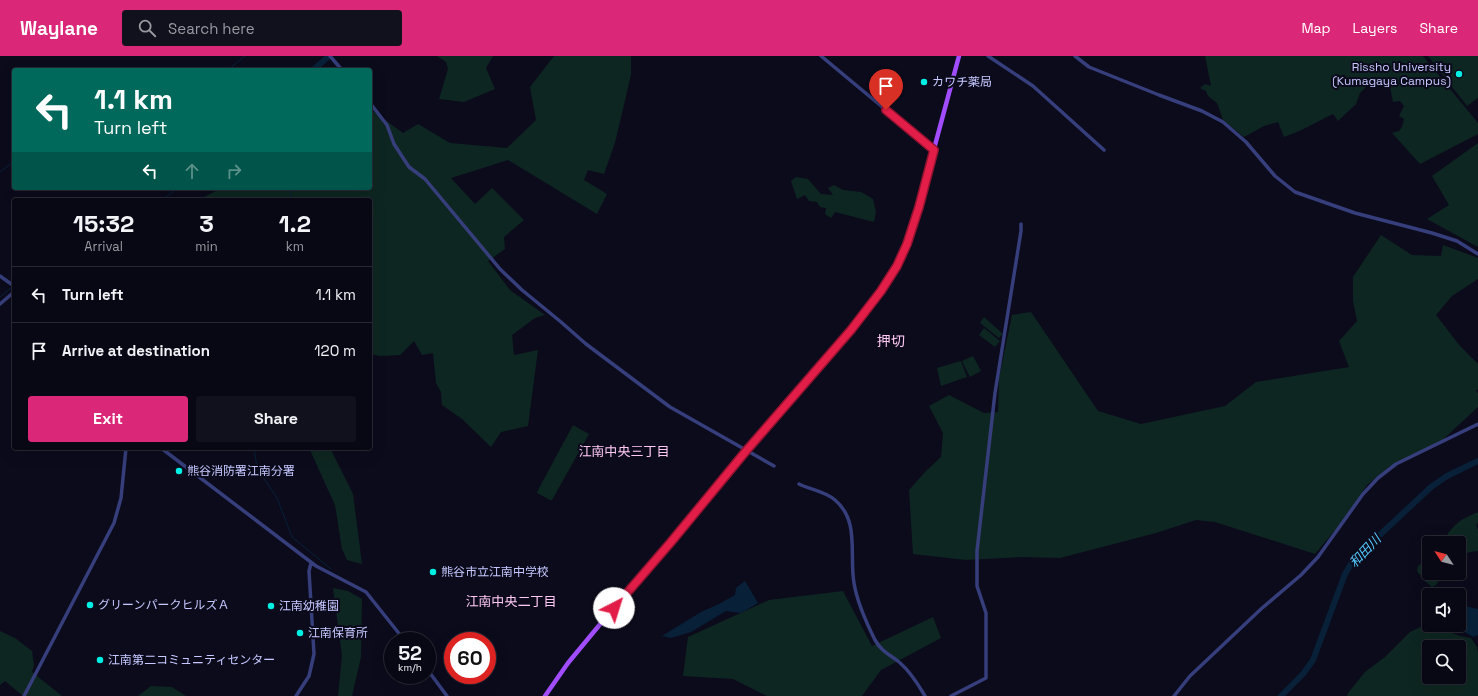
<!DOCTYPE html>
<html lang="en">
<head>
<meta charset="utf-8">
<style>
	:root { --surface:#080815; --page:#11111e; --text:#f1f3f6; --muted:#989aa0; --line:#292934; --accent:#db2777 }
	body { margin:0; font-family:"Space Grotesk","Noto Sans JP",sans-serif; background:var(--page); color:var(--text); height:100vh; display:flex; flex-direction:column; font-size:15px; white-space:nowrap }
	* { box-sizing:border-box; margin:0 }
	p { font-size:13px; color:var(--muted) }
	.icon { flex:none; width:22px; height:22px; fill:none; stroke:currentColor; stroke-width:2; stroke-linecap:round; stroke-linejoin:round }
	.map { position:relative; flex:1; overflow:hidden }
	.panel { position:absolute; left:12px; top:142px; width:360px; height:252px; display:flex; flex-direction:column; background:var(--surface); border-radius:4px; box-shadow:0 4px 16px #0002,0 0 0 1px var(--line) }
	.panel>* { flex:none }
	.top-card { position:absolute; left:12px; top:12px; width:360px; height:122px; border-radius:4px; box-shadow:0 4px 16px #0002,0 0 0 1px var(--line); background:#00695c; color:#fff; overflow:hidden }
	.needle { width:26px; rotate:306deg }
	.fabs { position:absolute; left:1422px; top:480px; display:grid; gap:8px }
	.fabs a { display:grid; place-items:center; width:44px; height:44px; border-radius:4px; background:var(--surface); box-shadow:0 4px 16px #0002,0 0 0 1px var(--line); font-size:20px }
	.speed { position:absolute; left:384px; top:576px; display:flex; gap:8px; font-size:20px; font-weight:700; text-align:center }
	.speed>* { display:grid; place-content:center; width:52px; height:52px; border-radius:50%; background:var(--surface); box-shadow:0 4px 16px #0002,0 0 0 1px var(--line); line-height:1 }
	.speed small { font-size:10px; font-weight:400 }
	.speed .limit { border:6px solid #d22; background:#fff; color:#111 }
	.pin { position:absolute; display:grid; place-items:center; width:34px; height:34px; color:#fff; margin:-41px -17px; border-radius:50% 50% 50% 0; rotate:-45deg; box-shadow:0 0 4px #0007 }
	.pin .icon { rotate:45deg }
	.me { position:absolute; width:44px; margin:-22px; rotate:40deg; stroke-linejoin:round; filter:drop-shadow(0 0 3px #0008) }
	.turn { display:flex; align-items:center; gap:14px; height:84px; padding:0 16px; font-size:18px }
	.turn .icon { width:52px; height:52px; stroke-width:2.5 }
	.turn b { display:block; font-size:28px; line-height:34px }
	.lanes { display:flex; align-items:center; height:38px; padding:0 16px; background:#0003; justify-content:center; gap:20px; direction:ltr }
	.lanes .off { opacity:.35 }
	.eta { display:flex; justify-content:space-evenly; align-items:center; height:68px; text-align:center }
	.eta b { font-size:24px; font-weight:700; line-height:28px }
	.cta { display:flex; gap:8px; margin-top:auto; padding:8px 16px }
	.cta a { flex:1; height:46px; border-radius:4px; background:var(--accent); color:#fff; font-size:16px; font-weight:700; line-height:46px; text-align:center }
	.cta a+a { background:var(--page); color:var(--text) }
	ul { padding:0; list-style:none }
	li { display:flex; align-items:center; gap:12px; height:56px; padding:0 16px; border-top:1px solid var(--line) }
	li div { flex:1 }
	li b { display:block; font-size:15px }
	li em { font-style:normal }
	header { display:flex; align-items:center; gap:24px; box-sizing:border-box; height:56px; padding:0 20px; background:var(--accent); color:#fff }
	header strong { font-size:19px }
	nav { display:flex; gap:22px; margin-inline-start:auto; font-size:14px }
	.search { width:280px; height:36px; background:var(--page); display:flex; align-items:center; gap:10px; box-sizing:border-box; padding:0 14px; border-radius:4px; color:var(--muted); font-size:15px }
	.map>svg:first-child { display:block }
	.green { fill:#0e2621; fill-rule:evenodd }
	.water { fill:#082138 }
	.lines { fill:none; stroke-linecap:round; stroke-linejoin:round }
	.stream { stroke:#082138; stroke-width:1 }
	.river { stroke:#082138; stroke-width:6 }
	.minor { stroke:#363e7b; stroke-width:3.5 }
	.major { stroke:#a14dff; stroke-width:4.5 }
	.route-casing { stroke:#92132f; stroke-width:10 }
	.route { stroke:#e11d48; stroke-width:7 }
	.poi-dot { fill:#00f0e4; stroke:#0b0b1c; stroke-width:1.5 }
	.labels { text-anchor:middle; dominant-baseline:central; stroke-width:4; stroke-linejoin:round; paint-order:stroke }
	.poi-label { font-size:12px; fill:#c6c8ff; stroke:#0b0b1c; text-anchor:start }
	.neighbourhood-label { font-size:13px; fill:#ffc8f3; stroke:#0b0b1c }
	.water-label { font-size:13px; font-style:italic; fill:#54caff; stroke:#0b0b1c }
	.quarter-label { font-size:14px; fill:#ffc8f3; stroke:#0b0b1c }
</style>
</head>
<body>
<header>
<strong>Waylane</strong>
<div class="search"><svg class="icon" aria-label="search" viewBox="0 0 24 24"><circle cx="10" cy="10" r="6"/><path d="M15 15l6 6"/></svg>Search here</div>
<nav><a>Map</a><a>Layers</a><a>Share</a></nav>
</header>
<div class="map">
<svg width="1478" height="640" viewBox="0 0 1478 640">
	<rect width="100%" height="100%" fill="#0b0b1c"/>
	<path class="green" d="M437,0h56l-7,12 9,21 -31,13 -25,-3 9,-30 -2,-7z
		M554,0h77v19l-16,68 -11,31 -16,-4 -4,10 23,14 -10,20 -89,-54 -57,18 24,26 17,-16 32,32 -20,17 1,12 -17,12 22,29 35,25 -10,3 -23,17 2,20 24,-5 -10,76 -27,6 -10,15 -29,-28 -20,-14 -1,-13 -5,-9 -3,-30 -11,2 -8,-14 -14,14 -20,1 -10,-2v-154h-172l24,-12h148v-79l33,24 15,-9 32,19 57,5 29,-28 -6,-33z
		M1205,0h218l55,67v11l-58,30 -28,-31 7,-2 3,-4 2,-8 -5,-3 5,-10 -4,-5 -7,1 -3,-16 -10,-7 -14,1v7l-6,6 -4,11 -18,17 -5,-7c-17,8 -31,17 -49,23l-6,-15 -14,4 -20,11 -21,-17 -6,-17 -9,-7 -2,-5 -6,-3 5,-4 6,2z
		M1428,0h50v42l-11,8z
		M1478,87v104l-51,-28 22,-14 -17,-29z
		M796,121l12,2 13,15 12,1 -5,-7 6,-3 9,5 18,2 12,7 3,13 -2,10 -39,-10 -4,6 -6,-4 1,-6 -6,-1 -3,-5 -8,-1 -4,-6 -8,4 -6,-18z
		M1381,179l31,20 29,1 2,-11 35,13v21l-26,17 -16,19 24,31 18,18v25l-2,2 2,2v14l-42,39 -46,20 -23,19 -21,32 -31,37 -100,-32 -19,-2 -40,13 -96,25 -38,-1 -56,3 -53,-6 -4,-64 17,-19 15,-14 2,-24 -14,-27 20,-11 35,18 14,-1 1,-34 13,-63 19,-3 67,99 43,13 84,-18 31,-24 93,-15 -10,-26 18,-20 -4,-20v-24z
		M984,261l19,17 -4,4 -19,-15z
		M984,272l16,13 -5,6 -16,-12z
		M973,300l8,15 -11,6 -8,-16z
		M961,305l6,16 -26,9 -4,-18z
		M573,369l16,9 -37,66h-2l-13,-7v-1z
		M309,392h21l23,46 9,70 -15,-4 -5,-11 -7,-44z
		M1478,456v11l-2,2 2,5v21c-13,1 -12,2 -19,13v-21h-15c4,-3 2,-8 5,-11 9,-12 16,-14 29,-20z
		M1429,501v16h20l-7,3 -6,9 -4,2 -7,-6 -8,-10 1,-5z
		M333,532l15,3 14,8 -1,58 -9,39h-14l4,-40z
		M843,535l29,55 61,-29 8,21 -60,32 -19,26h-95l-34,-17 -50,-3 5,-39 81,-37z
		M1429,567v2h17l2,6 12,5 11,2 6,9 1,6v43h-131l1,-3 17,-21 20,-15 25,-25zM1429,591h30v30h-30z
		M0,575l15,7 17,13 2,14 -2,7 30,24h-39l-18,-15 -5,4z
		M151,630l21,1 14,9h-48z"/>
	<path class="water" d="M745,525l13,22 -17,10 -15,-2 -35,21 -20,6 -9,-2 39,-24 18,-8 16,-9 1,-7z
		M1465,550l13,3v26l-5,2 -10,-6 -13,-2 -6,-2v-2h15v-18z"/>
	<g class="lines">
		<path class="stream" d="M324,0l2,2
			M228,14l17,-14
			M0,116l14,-11
			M286,132l4,4 3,8
			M162,144l16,-12
			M0,241l12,-10
			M254,392l3,20 20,30 15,39 39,32"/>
		<path class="river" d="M313,14l16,-14
			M1281,640l22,-22 10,-14 32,-86 9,-15 77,-72 16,-11 31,-15"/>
		<path class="minor" d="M330,0l12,14
			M821,0l113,94
			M988,0l45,30 71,64
			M1075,0l14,11 70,28 43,16 21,11 23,20 29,34 20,16 60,21 77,20 25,8 21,13
			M370,47l17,22 7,19 15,23 16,12 75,90 22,21 39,32 25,22 84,63 104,59
			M0,220l14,10
			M0,248l14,-12
			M161,392l155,118 50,26 39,49
			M799,428c12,6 26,7 36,16 25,21 14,55 19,83 3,19 12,39 21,57 7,12 14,14 24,22 11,9 19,22 26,34
			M427,613l20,27
			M24,640l90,-173 7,-25 5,-50
			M296,640l13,-20 5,-22 -5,-83 2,-8
			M951,640l35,-18v-65l-9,-27v-35l18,-158 22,-137 4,-25v-7
			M1174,640l16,-20 71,-67 40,-34 17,-18 45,-63 15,-16 18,-14 82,-40"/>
		<path class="major" d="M545,640l23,-33 67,-81 36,-40 75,-91 105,-121 41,-55 10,-19 11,-29 46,-171"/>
	</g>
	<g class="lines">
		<g class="route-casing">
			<path id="route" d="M614,552l57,-66 75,-91 105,-121 30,-39 16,-25 10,-22 12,-37 15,-57 -48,-40"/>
		</g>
		<use href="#route" class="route"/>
	</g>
	<g class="poi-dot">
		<circle cx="1459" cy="18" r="4"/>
		<circle cx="924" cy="26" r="4"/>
		<circle cx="179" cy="415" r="4"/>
		<circle cx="433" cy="516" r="4"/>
		<circle cx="90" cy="549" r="4"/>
		<circle cx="271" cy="550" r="4"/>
		<circle cx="300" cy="577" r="4"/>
		<circle cx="100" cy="604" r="4"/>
	</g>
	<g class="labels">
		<g class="poi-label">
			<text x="1451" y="11" text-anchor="end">Rissho University<tspan x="1451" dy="14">(Kumagaya Campus)</tspan></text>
			<text x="932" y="26">カワチ薬局</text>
			<text x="187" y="415">熊谷消防署江南分署</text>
			<text x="441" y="516">熊谷市立江南中学校</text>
			<text x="98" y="549">グリーンパークヒルズＡ</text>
			<text x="279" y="550">江南幼稚園</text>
			<text x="308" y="577">江南保育所</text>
			<text x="108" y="604">江南第二コミュニティセンター</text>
		</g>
		<g class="neighbourhood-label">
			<text x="624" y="395">江南中央三丁目</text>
			<text x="511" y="545">江南中央二丁目</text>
		</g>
		<g class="water-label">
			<text transform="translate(1365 495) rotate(-47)">和田川</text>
		</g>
		<g class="quarter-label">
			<text x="891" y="285">押切</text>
		</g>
	</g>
</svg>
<div class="fabs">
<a><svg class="needle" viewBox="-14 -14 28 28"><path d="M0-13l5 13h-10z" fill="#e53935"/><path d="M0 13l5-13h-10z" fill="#989aa0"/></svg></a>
<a><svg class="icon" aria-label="sound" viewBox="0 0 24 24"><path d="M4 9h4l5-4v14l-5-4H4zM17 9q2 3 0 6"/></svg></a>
<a><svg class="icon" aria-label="search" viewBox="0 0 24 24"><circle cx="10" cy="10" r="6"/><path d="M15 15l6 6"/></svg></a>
</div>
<div class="speed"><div>52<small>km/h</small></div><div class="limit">60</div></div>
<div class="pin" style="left:886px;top:54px;background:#d93025"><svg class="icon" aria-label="arrive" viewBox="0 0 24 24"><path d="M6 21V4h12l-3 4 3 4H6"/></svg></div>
<svg class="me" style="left:614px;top:552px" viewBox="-20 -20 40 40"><circle r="19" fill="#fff"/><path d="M0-13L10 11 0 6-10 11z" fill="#e11d48"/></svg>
<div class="top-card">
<div class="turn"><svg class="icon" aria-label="left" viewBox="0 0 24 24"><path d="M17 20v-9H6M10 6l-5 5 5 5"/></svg><div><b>1.1 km</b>Turn left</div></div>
<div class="lanes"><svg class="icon" aria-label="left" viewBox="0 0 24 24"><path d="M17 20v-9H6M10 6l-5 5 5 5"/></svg><svg class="icon off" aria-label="ahead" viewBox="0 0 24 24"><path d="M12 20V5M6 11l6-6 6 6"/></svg><svg class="icon off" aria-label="right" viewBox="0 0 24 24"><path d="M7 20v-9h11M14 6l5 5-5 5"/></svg></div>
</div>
<section class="panel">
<div class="eta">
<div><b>15:32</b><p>Arrival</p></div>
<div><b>3</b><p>min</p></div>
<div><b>1.2</b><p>km</p></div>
</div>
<ul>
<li><svg class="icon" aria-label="left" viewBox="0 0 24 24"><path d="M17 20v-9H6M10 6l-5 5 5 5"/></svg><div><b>Turn left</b></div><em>1.1 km</em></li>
<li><svg class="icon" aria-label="arrive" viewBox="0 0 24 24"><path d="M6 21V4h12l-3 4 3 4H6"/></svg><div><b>Arrive at destination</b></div><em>120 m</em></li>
</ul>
<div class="cta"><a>Exit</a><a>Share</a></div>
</section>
</div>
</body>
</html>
